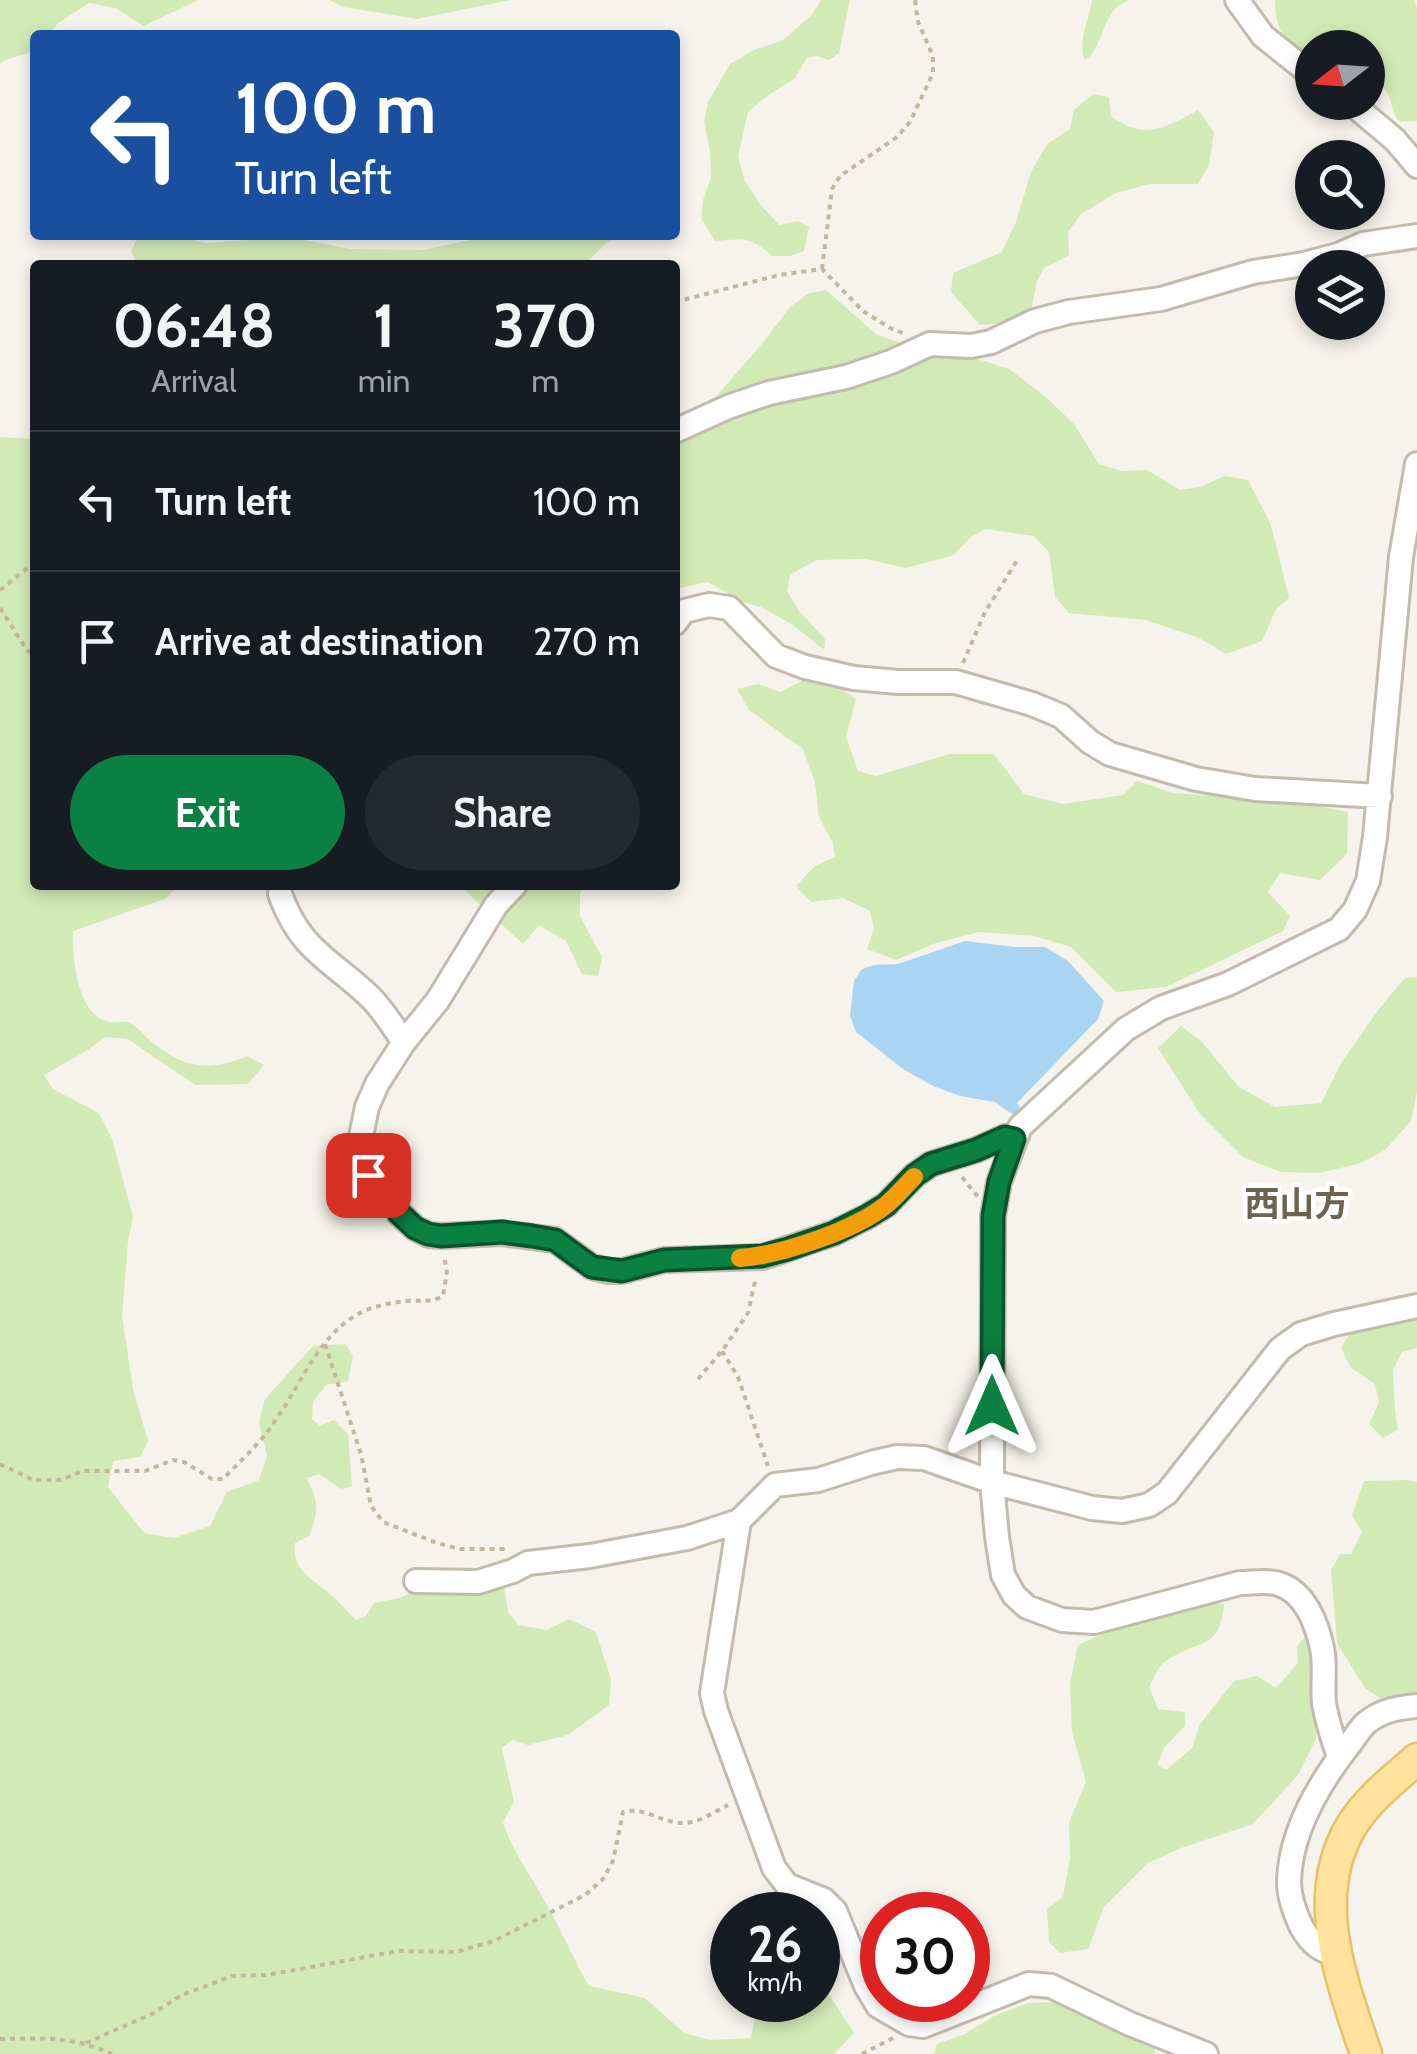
<!DOCTYPE html>
<html lang="en">
<head>
<meta charset="utf-8">
<style>
	:root { --surface:#171b24; --page:#242831; --text:#f1f3f6; --muted:#9ea1a6; --line:#363941; --accent:#0b8043 }
	body { margin:0; font-family:Cabin,"Noto Sans JP",sans-serif; background:var(--page); color:var(--text); height:100vh; display:flex; flex-direction:column; font-size:38px; white-space:nowrap }
	* { box-sizing:border-box; margin:0 }
	p { font-size:32px; color:var(--muted) }
	.icon { flex:none; width:55px; height:55px; fill:none; stroke:currentColor; stroke-width:2; stroke-linecap:round; stroke-linejoin:round }
	.map { position:relative; flex:1; overflow:hidden }
	.details { position:absolute; left:30px; top:260px; width:650px; height:630px; display:flex; flex-direction:column; background:var(--surface); border-radius:10px; box-shadow:0 5px 15px #0003 }
	.details>* { flex:none }
	.guide { position:absolute; left:30px; top:30px; width:650px; height:210px; border-radius:10px; box-shadow:0 5px 15px #0003; background:#1a4fa0; color:#fff; overflow:hidden }
	.needle { width:65px; rotate:253deg }
	.controls { position:absolute; left:1295px; top:30px; display:grid; gap:20px }
	.controls a { display:grid; place-items:center; width:90px; height:90px; border-radius:50%; background:var(--surface); box-shadow:0 5px 15px #0003; font-size:50px }
	.speed { position:absolute; left:710px; top:1892px; display:flex; gap:20px; font-size:50px; font-weight:700; text-align:center }
	.speed>* { display:grid; place-content:center; width:130px; height:130px; border-radius:50%; background:var(--surface); box-shadow:0 5px 15px #0003; line-height:1 }
	.speed small { font-size:25px; font-weight:400 }
	.speed .limit { border:15px solid #d22; background:#fff; color:#111 }
	.pin { position:absolute; display:grid; place-items:center; width:85px; height:85px; color:#fff; margin:-42px; border-radius:20px; box-shadow:0 5px 15px #0006 }
	.me { position:absolute; width:110px; margin:-55px; rotate:0deg; stroke-linejoin:round; filter:drop-shadow(0 0 8px #0008) }
	.turn { display:flex; align-items:center; gap:35px; height:210px; padding:0 40px; font-size:45px }
	.turn .icon { width:130px; height:130px; stroke-width:2.5 }
	.turn b { display:block; font-size:70px; line-height:85px }
	.eta { display:flex; justify-content:space-evenly; align-items:center; height:170px; text-align:center }
	.eta b { font-size:60px; font-weight:800; line-height:70px }
	.button { display:flex; gap:20px; margin-top:auto; padding:20px 40px }
	.button a { flex:1; height:115px; border-radius:60px; background:var(--accent); color:#fff; font-size:40px; font-weight:800; line-height:115px; text-align:center }
	.button a+a { background:var(--page); color:var(--text) }
	ul { padding:0; list-style:none }
	li { display:flex; align-items:center; gap:30px; height:140px; padding:0 40px; border-top:2px solid var(--line) }
	li div { flex:1 }
	li b { display:block; font-size:38px }
	li em { font-style:normal }
	.map>svg:first-child { display:block }
	.green { fill:#d2eab5 }
	.water { fill:#a9d4f2 }
	.lines { fill:none; stroke-linecap:round; stroke-linejoin:round }
	.minor-casing { stroke:#c2bbae; stroke-width:28 }
	.major-casing { stroke:#e6c16a; stroke-width:35 }
	.path { stroke:#c4b79f; stroke-width:4; stroke-dasharray:5 5; stroke-linecap:butt }
	.minor { stroke:#fff; stroke-width:22 }
	.major { stroke:#ffe39c; stroke-width:30 }
	.route-casing { stroke:#07532c; stroke-width:25 }
	.route { stroke:#0b8043; stroke-width:18 }
	.slow { stroke:#f59e0b; stroke-width:18 }
	.labels { text-anchor:middle; dominant-baseline:central; stroke-width:9; stroke-linejoin:round; paint-order:stroke }
	.neighbourhood-label { font-size:35px; font-weight:bold; fill:#6e6250; stroke:#fff }
</style>
</head>
<body>
<div class="map">
<svg width="1417" height="2054" viewBox="0 0 1417 2054">
	<rect width="100%" height="100%" fill="#f6f3ec"/>
	<path class="green" d="M0,0h198l-54,26 -29,-18 -26,-5 -32,21 -8,11h-14v16l-30,9 -5,4z
		M329,0h181l-93,19 -74,-12z
		M821,0h29l-11,53 -10,7 -13,-4 -9,2 -12,20 -28,18 -19,16 -10,44 6,23 16,25 19,21 19,-4 11,6 -5,24 -14,5h-18c-21,-20 -30,-17 -57,-15l-14,-23 2,-18 8,-23 -1,-26 -6,-29 4,-20 22,-38 24,-14 29,-10 29,-25z
		M1092,0h36c-29,13 -21,43 -43,61 -8,-19 4,-40 7,-61z
		M1275,0h140l2,9v112l-17,1c-8,-9 -6,-13 -10,-23 -4,-10 -13,-19 -22,-24v-27h-56v9c-27,-20 -36,-20 -37,-57z
		M1093,94l16,3 2,19c32,25 55,12 87,-6l16,22 -5,33 -11,19h-49l-33,9 -35,21 -13,18 1,23 -25,13 -7,13 -6,30 -36,13 -15,1 -29,-33 2,-19 49,-21 14,-30 15,-50 16,-28 23,-15 4,-19z
		M139,235h40l26,8 85,-6 60,12 73,1 70,-15h122l-31,30h-447l-6,-14z
		M826,290l51,45 28,9 19,13 22,-3 19,1 44,14 38,29 27,26 25,40 23,7 25,-1 33,20 20,-3 25,-11 23,4 23,45 18,73 -13,11 -14,32 -36,13 -27,-16 -53,-18 -77,-7 -14,-16 -6,-45 -15,-16 -48,-7 -15,8 -17,18 -48,13 -40,-9 -50,1 -26,15 -3,16 12,20 26,28 -1,11 -31,-25 -32,-18 -18,-5 -35,-20 -33,7v-148l36,-16 4,-27 50,-58 25,-33 19,-14z
		M0,437l35,2v446h144l-14,14 -92,32c-1,26 4,81 33,90 7,3 17,-1 24,2 8,3 16,15 23,20 35,27 56,28 95,13l16,9 -16,19 -53,1 -67,-46 -23,-2 -17,13 -44,25 9,14 46,24 13,26 21,78 -5,24 -6,75 11,73 15,52 -8,16 -27,4 -5,26 36,46 30,5 36,-12 17,-34 32,-12 8,-24 -8,-34 6,-23 48,-53 33,-2 7,12 -5,25 -22,4 -13,17 -1,17 8,7 14,-6 14,14 4,52 -11,3 -22,-15 -12,4c12,26 12,32 2,58l-14,7c-3,25 12,33 30,47 11,8 21,20 31,30l10,-4 8,-13 25,-5 20,-9 85,-3 4,26 10,13 29,5 22,-11 27,13 15,48 -2,25 -41,30 -40,10 -16,-5 -10,8 12,54 -11,20c9,29 27,52 41,78 16,28 29,58 45,86l56,12 39,35 26,7 41,-2 7,-38h60v-12h7l29,45 -20,21h-834z
		M810,677l28,9 18,13 -10,38 12,34 18,5 73,-22h45l30,40 39,10 60,-9 14,-14 36,12 124,9 51,10 -1,42 -27,26 -40,-7 -12,19 22,24 -7,15 -117,56 -50,5 -45,-45 -37,-11 -55,-4 -43,11 -40,17 -29,-11 7,-20 -4,-18 -27,-13 -32,4 -15,-16 19,-20 20,-9 -2,-14 -14,-26 -4,-34 -12,-34 -54,-39 -12,-21 21,-5 22,8z
		M447,885h139l-6,8v23l22,41 -4,19 -16,-2 -16,-33 -27,-16 -16,19 -61,-56z
		M1417,977v114l-6,30 -26,29 -27,14 -40,9 -37,-1 -38,-15 -43,-43 -42,-66 23,-22 20,15 38,46 36,20 46,-4 20,-40 38,-54 26,-31z
		M1417,1317v31l-15,4 -9,18 2,41 3,19 -15,8 -14,-14 10,-22 -4,-18 -24,-16 -10,-20 10,-17z
		M1406,1480l11,2v212l-34,6 -18,-12 -28,-45 -6,-73 9,-16h11l11,-22 -10,-17 12,-34z
		M1214,1601l10,4c-4,46 -27,34 -58,56 -9,5 -12,18 -17,26l9,22 27,3v14l-21,22 -7,17 9,5 26,-22 8,-24 34,-43 23,-5 19,12 22,-25 -1,-17 12,-13 7,17 -2,46 2,43 -18,36 -45,49 -72,24 -33,15 -44,44 -16,42 -28,4 -11,-11 -2,-33 16,-12 7,-39 -1,-36 17,-40 -14,-50 -2,-48 8,-39c43,-21 91,-29 136,-44z
		M1057,2002l97,45 1,7h-221l3,-10 28,-10 29,-18 34,-13z"/>
	<path class="water" d="M965,941l49,6h31l23,14 36,40 -6,18 -81,84 4,6 -6,7 -20,-14 -35,-6 -27,-10 -30,-17 -47,-37 -6,-16 4,-35 8,-12 12,-4 24,-1z"/>
	<g class="lines">
		<g class="minor-casing">
			<path id="minor" d="M1237,0l26,36 49,39
				M1350,102l45,38 22,26
				M675,431l53,-24 41,-14 77,-16 45,-15 39,-18 41,2 20,-4 44,-21 34,-9 92,-13 92,-27 51,-8 34,-9 25,-11 54,-8
				M675,623l9,-12 25,-6 20,3 47,48 29,11 49,11 44,4h58l76,22 29,12 29,26 20,12 86,25 59,10 125,7
				M515,885l-19,20 -58,95 -34,42 -27,42 -10,23 -7,34 -1,18 9,16 22,23 9,15 16,15 14,7 12,1 61,-3 53,7 37,27 17,4h13l42,-11 99,-3 71,-24 34,-17 18,-11 29,-30 16,-11 45,-14 29,-13 9,2
				M280,894c21,58 51,65 91,104 13,13 22,29 33,44
				M739,1521l-27,172 4,18 58,157 13,17 37,15 11,11 31,75 12,20 31,18 14,2 106,-42 22,2 79,38 76,30
				M416,1581l62,1 35,-11 15,-8 62,-7 97,-18 52,-17 36,-36 43,-5 53,-17 26,-6 27,1 68,24 100,26 30,3 27,-6 18,-12 113,-144 21,-15 33,-10 83,-18
				M1339,1757c-6,-18 -12,-35 -15,-54 -2,-18 2,-37 -2,-55 -5,-24 -17,-56 -43,-64 -12,-4 -26,-1 -39,-1l-146,39 -32,-2 -35,-13 -13,-12 -11,-20 -6,-38 -5,-55 1,-266 6,-34 21,-55 106,-98 35,-21 67,-24 111,-55 16,-19 13,-29 7,-44 26,-280 16,-93
				M1336,1953c-17,-1 -27,-12 -35,-27 -6,-13 -12,-29 -12,-44 1,-52 32,-102 63,-141 4,-6 9,-13 14,-18 16,-13 32,-15 51,-17"/>
		</g>
		<g class="major-casing">
			<path id="major" d="M1366,2054c-24,-73 -58,-157 -14,-229 17,-27 42,-46 65,-66"/>
		</g>
		<path class="path" d="M822,269l10,-80 8,-13 57,-39 13,-15 23,-49v-17l-15,-34 -3,-22
			M675,302l104,-27 43,-6 41,42 27,17 13,5
			M0,590l35,-28
			M0,608l27,42 8,6
			M963,663l22,-51 33,-53
			M962,1177l16,20
			M325,1344l36,110 10,52 12,16 54,21 23,6h48
			M722,1351l16,26 30,89
			M698,1379l24,-28 26,-38 8,-36
			M0,1464l33,16h28l21,-9h63l28,-11 11,2 28,17h11c18,-19 38,-36 52,-58 26,-36 43,-86 85,-108 13,-7 31,-10 45,-12 14,-1 26,2 38,-5l4,-24 -3,-16
			M0,2039c45,-1 70,-3 112,15
			M86,2043l66,-29 30,-19 50,-19 35,-1 131,-24 58,1 38,-11 91,-46 18,-16 10,-18 10,-49c19,-6 38,10 58,11 16,1 33,-11 47,-18
			M862,2054l33,-17"/>
		<use href="#minor" class="minor"/>
		<use href="#major" class="major"/>
	</g>
	<g class="lines">
		<g class="route-casing">
			<path id="route" d="M368,1175l22,23 9,15 16,15 13,6 13,2 61,-4 30,4 23,4 37,27 30,4 42,-11 98,-4 26,-7 46,-16 34,-17 18,-11 29,-30 16,-11 45,-14 29,-13 9,2 -15,43 -6,34 -1,190"/>
		</g>
		<use href="#route" class="route"/>
		<path class="slow" d="M740,1258c40,-3 114,-27 146,-53 10,-8 19,-19 28,-28"/>
	</g>
	<g class="labels">
		<g class="neighbourhood-label">
			<text x="1297" y="1203">西山方</text>
		</g>
	</g>
</svg>
<div class="controls">
<a><svg class="needle" viewBox="-14 -14 28 28"><path d="M0-13l5 13h-10z" fill="#e53935"/><path d="M0 13l5-13h-10z" fill="#9ea1a6"/></svg></a>
<a><svg class="icon" aria-label="search" viewBox="0 0 24 24"><circle cx="10" cy="10" r="6"/><path d="M15 15l6 6"/></svg></a>
<a><svg class="icon" aria-label="layers" viewBox="0 0 24 24"><path d="M12 4l9 5-9 5-9-5zM3 14l9 5 9-5"/></svg></a>
</div>
<div class="speed"><div>26<small>km/h</small></div><div class="limit">30</div></div>
<div class="pin" style="left:368px;top:1175px;background:#d93025"><svg class="icon" aria-label="arrive" viewBox="0 0 24 24"><path d="M6 21V4h12l-3 4 3 4H6"/></svg></div>
<svg class="me" style="left:992px;top:1406px" viewBox="-20 -20 40 40"><path d="M0-17L14 15 0 8-14 15z" fill="#0b8043" stroke="#fff" stroke-width="4"/></svg>
<div class="guide">
<div class="turn"><svg class="icon" aria-label="left" viewBox="0 0 24 24"><path d="M17 20v-9H6M10 6l-5 5 5 5"/></svg><div><b>100 m</b>Turn left</div></div>
</div>
<section class="details">
<div class="eta">
<div><b>06:48</b><p>Arrival</p></div>
<div><b>1</b><p>min</p></div>
<div><b>370</b><p>m</p></div>
</div>
<ul>
<li><svg class="icon" aria-label="left" viewBox="0 0 24 24"><path d="M17 20v-9H6M10 6l-5 5 5 5"/></svg><div><b>Turn left</b></div><em>100 m</em></li>
<li><svg class="icon" aria-label="arrive" viewBox="0 0 24 24"><path d="M6 21V4h12l-3 4 3 4H6"/></svg><div><b>Arrive at destination</b></div><em>270 m</em></li>
</ul>
<div class="button"><a>Exit</a><a>Share</a></div>
</section>
</div>
</body>
</html>
